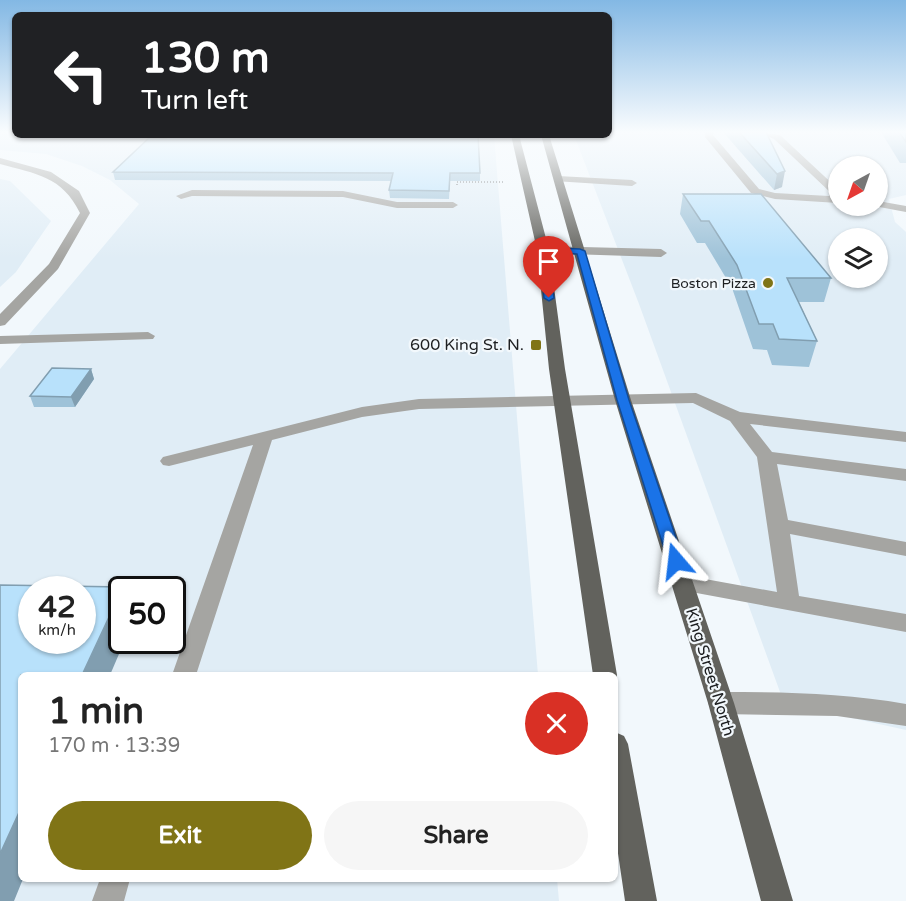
<!DOCTYPE html>
<html lang="en">
<head>
<meta charset="utf-8">
<style>
	:root { --surface:#fff; --page:#f6f6f6; --text:#222; --muted:#767676; --accent:#807416 }
	body { margin:0; font-family:"Varela Round",sans-serif; background:var(--page); color:var(--text); height:100vh; display:flex; flex-direction:column; font-size:22px; white-space:nowrap }
	* { box-sizing:border-box; margin:0 }
	p { font-size:20px; color:var(--muted) }
	.icon { flex:none; width:33px; height:33px; fill:none; stroke:currentColor; stroke-width:2; stroke-linecap:round; stroke-linejoin:round }
	.map { position:relative; flex:1; overflow:hidden }
	.drawer { position:absolute; left:18px; top:672px; width:600px; height:210px; display:flex; flex-direction:column; background:var(--surface); border-radius:9px; box-shadow:0 2px 4px #0004 }
	.drawer>* { flex:none }
	.banner { position:absolute; left:12px; top:12px; width:600px; height:126px; border-radius:9px; box-shadow:0 2px 4px #0004; background:#202124; color:#fff; overflow:hidden }
	.needle { width:39px; rotate:220deg }
	.tools { position:absolute; left:828px; top:156px; display:grid; gap:12px }
	.tools a { display:grid; place-items:center; width:60px; height:60px; border-radius:50%; background:var(--surface); box-shadow:0 2px 4px #0004; font-size:30px }
	.speed { position:absolute; left:18px; top:576px; display:flex; gap:12px; font-size:30px; font-weight:700; text-align:center }
	.speed>* { display:grid; place-content:center; width:78px; height:78px; border-radius:50%; background:var(--surface); box-shadow:0 2px 4px #0004; line-height:1 }
	.speed small { font-size:15px; font-weight:400 }
	.speed .limit { border:3px solid #111; border-radius:9px; background:#fff; color:#111 }
	.pin { position:absolute; display:grid; place-items:center; width:51px; height:51px; color:#fff; margin:-62px -26px; border-radius:50% 50% 50% 0; rotate:-45deg; box-shadow:0 0 6px #0007 }
	.pin .icon { rotate:45deg }
	.me { position:absolute; width:66px; margin:-33px; rotate:343deg; stroke-linejoin:round; filter:drop-shadow(0 0 4px #0008) }
	.turn { display:flex; align-items:center; gap:21px; height:126px; padding:0 30px; font-size:27px }
	.turn .icon { width:78px; height:78px; stroke-width:2.5 }
	.turn b { display:block; font-size:42px; line-height:51px }
	.round { display:grid; place-items:center; flex:none; width:63px; height:63px; border-radius:32px; background:var(--page) }
	.headline { display:flex; align-items:center; justify-content:space-between; height:102px; padding:0 30px }
	h1 { font-size:36px; font-weight:700; line-height:45px }
	.primary-button { display:flex; gap:12px; margin-top:auto; padding:12px 30px }
	.primary-button a { flex:1; height:69px; border-radius:36px; background:var(--accent); color:#fff; font-size:24px; font-weight:700; line-height:69px; text-align:center }
	.primary-button a+a { background:var(--page); color:var(--text) }
	.map>svg:first-child { display:block }
	.built { fill:#e0edf6; fill-rule:evenodd }
	.lines { fill:none; stroke-linecap:round; stroke-linejoin:round }
	.path { stroke:#8b8f92; stroke-width:2; stroke-dasharray:1 2; stroke-linecap:butt }
	.minor { fill:#a5a5a2; fill-rule:evenodd }
	.major { fill:#62625d; fill-rule:evenodd }
	.wall { fill:#9ec2d8 }
	.shaded-wall { fill:#819eb0 }
	.building { fill:#b8e1fb; stroke:#819eb0; stroke-width:1.5; fill-rule:evenodd }
	.route { fill:#1a73e8; stroke:#114b97; stroke-width:1.5 }
	.poi-dot { fill:#807416; stroke:#f2f8fc; stroke-width:2 }
	.labels { text-anchor:middle; dominant-baseline:central; stroke-width:4.5; stroke-linejoin:round; paint-order:stroke }
	.far-poi-label { font-size:14px; fill:#1d1f21; stroke:#f2f8fc; text-anchor:end }
	.poi-label { font-size:16px; fill:#1d1f21; stroke:#f2f8fc; text-anchor:end }
	.street-label { font-size:16px; fill:#1d1f21; stroke:#f2f8fc }
</style>
</head>
<body>
<div class="map">
<svg width="906" height="901" viewBox="0 0 906 901">
	<rect width="100%" height="100%" fill="#f2f8fc"/>
	<path class="built" d="M0,132h15v3h479l44,540h-517v204h536l2,22h-559v-532l139,-165 -29,-24 -28,-14 -36,-12 -46,-4zM32,590h50v50h-50zM122,590h50v50h-50z
		M609,132h297v63l-17,4 6,23 11,10v498l-122,-27 -145,-399 -65,-169h35zM838,166h40v40h-40zM838,238h40v40h-40z
		M0,179l10,2 41,40 -35,51 -16,15z"/>
	<g class="lines">
		<path class="path" d="M457,185v-3h47"/>
		<path class="minor" d="M706,132h9l-2,3 46,54 16,4 54,3 2,-3 -57,-54 -17,-7 23,3 58,54v14l-63,-4 -24,-6 -46,-56z
			M0,158l51,14 28,19 11,22 -32,56 -53,56 -5,1v-12l49,-50 31,-51c-18,-37 -44,-39 -80,-49z
			M558,176l74,4 5,3 -5,3 -78,-5v-4z
			M192,190l151,1 54,11h56l5,3 -5,3h-56l-54,-11 -151,-1 -11,3 -5,-3z
			M878,201l28,5v6l-32,-6h4z
			M543,246l118,3 6,4 -6,4 -122,-4 -2,-3z
			M148,332l7,4 -2,3 -153,5v-8z
			M696,393l44,19 166,20v10l-156,-18 22,28 134,17v12l-129,-17 11,56 118,22v14l-116,-22 9,62 107,18v18l-231,-43 -3,-6 3,-6 8,-2 94,17 -20,-135 -27,-36 -37,-18 -274,6 -57,8 -90,23 -76,235h-24l81,-230 -84,21 -6,-1 -3,-4 3,-4 199,-50 57,-8z
			M721,692c62,0 124,1 185,12v22l-69,-10 -116,-2 -9,-3 -4,-8 4,-8z
			M100,879h30l-6,22h-32z"/>
		<path class="major" d="M511,135h8l30,115 16,119 52,306 -2,5v-5h-22l-44,-306 -12,-119z
			M541,135h8l82,265 103,303 59,198h-32l-53,-198 -93,-303z
			M615,732l9,4 4,8 29,157h-32l-10,-68z"/>
	</g>
	<path class="wall" d="M723,132h43l16,55 -8,3z
		M881,132h25v31h-6z
		M166,138l314,35v8h-30l-1,18 -59,-1 -1,-8 2,-9 -276,-1 -2,-8z
		M683,194l148,84 -7,24h-25l18,39 -8,26 -37,-2 -5,-15 -14,-1 -21,-61 -27,-45h-8l-17,-29z
		M91,369l3,10 -19,28h-41l-4,-11z"/>
	<path class="shaded-wall" d="M785,171l-3,16 -8,3 3,-16z
		M91,369l3,10 -19,28 -4,-10z
		M122,590v50h3l-15,35h-28z
		M21,808v71h2l-9,22h-14v-47z"/>
	<path class="building" d="M739,132h27l19,39 -8,3z
		M899,132h7v10z
		M170,135h308l2,38h-30l-1,18 -60,-1 4,-17 -280,-1 36,-34h17z
		M683,194h78l70,84h-44l30,63 -38,-2 -6,-15h-14l-22,-59 -28,-44h-8z
		M52,368l39,1 -20,28 -41,-1z
		M0,585l123,2 -41,88h-61v133l-21,46zM32,590h50v50h-50z"/>
	<linearGradient id="sky" x2="0" y2="1"><stop stop-color="#83b8e4"/><stop offset="0.51" stop-color="#f9fcfe"/><stop offset="1" stop-color="#f9fcfe" stop-opacity="0"/></linearGradient>
	<rect width="906" height="259" fill="url(#sky)"/>
	<path class="route" d="M543,247l37,2 5,2 44,149 55,161 -2,4 -6,2 -8,-6 -51,-161 -40,-146 -29,-1 6,45 -5,3 -5,-3 -5,-48z"/>
	<g class="poi-dot">
		<circle cx="768" cy="283" r="6"/>
		<rect x="530" y="339" width="12" height="12" rx="3"/>
	</g>
	<g class="labels">
		<g class="far-poi-label">
			<text x="756" y="283">Boston Pizza</text>
		</g>
		<g class="poi-label">
			<text x="524" y="345">600 King St. N.</text>
		</g>
		<g class="street-label">
			<text transform="translate(710 672) rotate(73)">King Street North</text>
		</g>
	</g>
</svg>
<div class="tools">
<a><svg class="needle" viewBox="-14 -14 28 28"><path d="M0-13l5 13h-10z" fill="#e53935"/><path d="M0 13l5-13h-10z" fill="#767676"/></svg></a>
<a><svg class="icon" aria-label="layers" viewBox="0 0 24 24"><path d="M12 4l9 5-9 5-9-5zM3 14l9 5 9-5"/></svg></a>
</div>
<div class="speed"><div>42<small>km/h</small></div><div class="limit">50</div></div>
<div class="pin" style="left:549px;top:298px;background:#d93025"><svg class="icon" aria-label="arrive" viewBox="0 0 24 24"><path d="M6 21V4h12l-3 4 3 4H6"/></svg></div>
<svg class="me" style="left:676px;top:561px" viewBox="-20 -20 40 40"><path d="M0-17L14 15 0 8-14 15z" fill="#1a73e8" stroke="#fff" stroke-width="4"/></svg>
<div class="banner">
<div class="turn"><svg class="icon" aria-label="left" viewBox="0 0 24 24"><path d="M17 20v-9H6M10 6l-5 5 5 5"/></svg><div><b>130 m</b>Turn left</div></div>
</div>
<section class="drawer">
<div class="headline"><div><h1>1 min</h1><p>170 m · 13:39</p></div><a class="round" style="background:#d93025;color:#fff"><svg class="icon" aria-label="close" viewBox="0 0 24 24"><path d="M6 6l12 12M18 6L6 18"/></svg></a></div>
<div class="primary-button"><a>Exit</a><a>Share</a></div>
</section>
</div>
</body>
</html>
